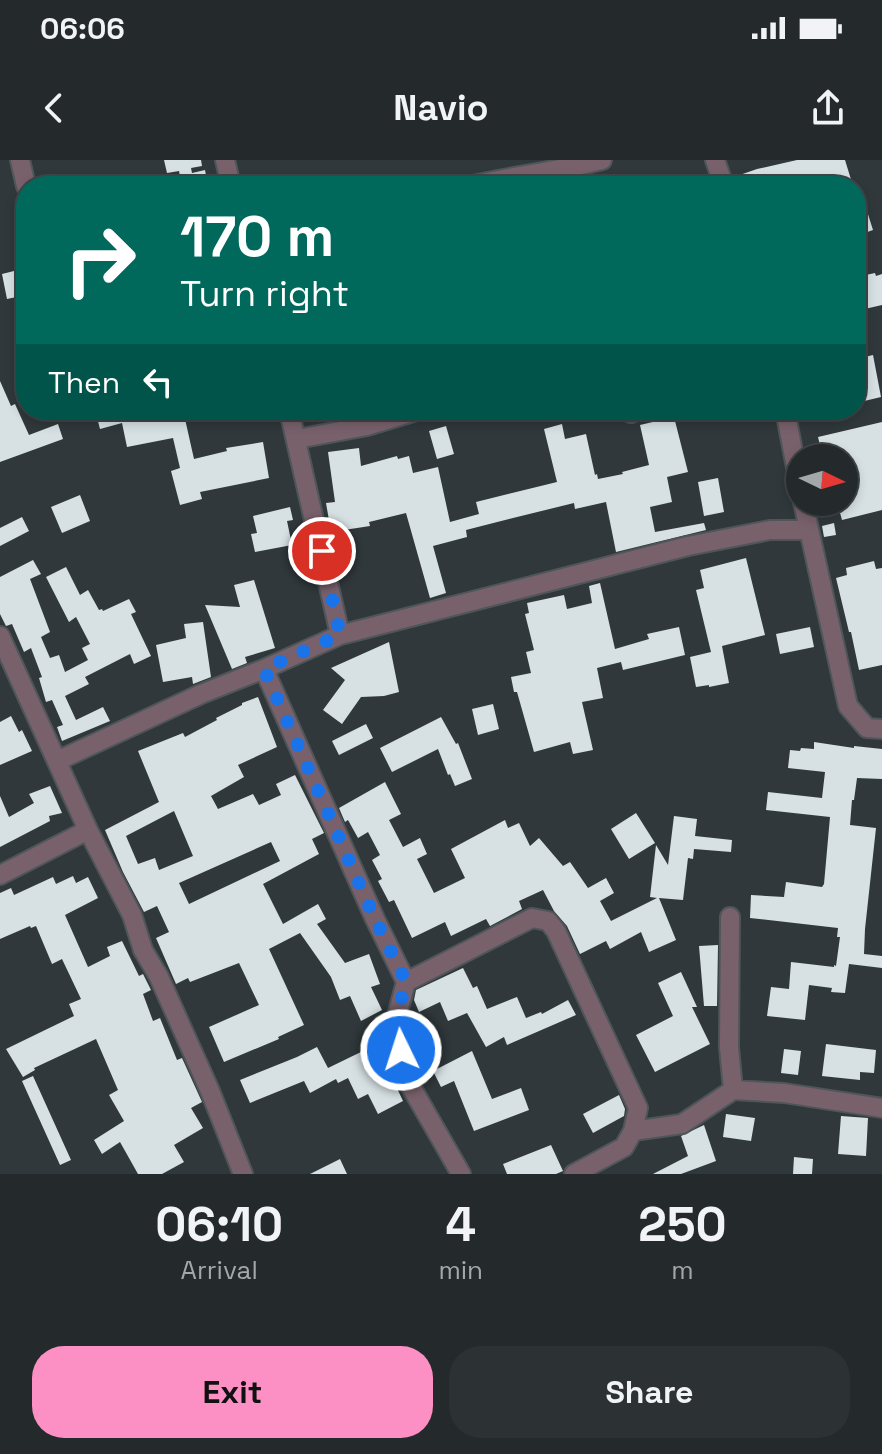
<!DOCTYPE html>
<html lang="en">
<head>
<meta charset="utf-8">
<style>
	:root { --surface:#242a2c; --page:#2c3234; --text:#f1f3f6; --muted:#a3a7a9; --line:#414648; --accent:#fc8fc3 }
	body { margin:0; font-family:"Space Grotesk",sans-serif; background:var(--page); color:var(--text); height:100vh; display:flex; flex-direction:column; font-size:30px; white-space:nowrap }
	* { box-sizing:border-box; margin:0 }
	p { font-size:26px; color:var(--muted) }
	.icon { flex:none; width:44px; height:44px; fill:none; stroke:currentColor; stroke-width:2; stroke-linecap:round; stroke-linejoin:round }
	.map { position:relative; height:1014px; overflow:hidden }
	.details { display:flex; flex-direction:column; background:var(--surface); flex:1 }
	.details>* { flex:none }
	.banner { position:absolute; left:16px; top:16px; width:850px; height:244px; border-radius:32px; box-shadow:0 4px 12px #0003,0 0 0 2px var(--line); background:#00695c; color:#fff; overflow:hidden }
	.needle { width:52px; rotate:95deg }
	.buttons { position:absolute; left:786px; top:284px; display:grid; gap:16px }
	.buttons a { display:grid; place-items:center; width:72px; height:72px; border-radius:50%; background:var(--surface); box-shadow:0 4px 12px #0003,0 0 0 2px var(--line); font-size:40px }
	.pin { position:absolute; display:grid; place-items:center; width:68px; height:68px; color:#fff; margin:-34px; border:4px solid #fff; border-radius:50%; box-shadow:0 2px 8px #0007 }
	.me { position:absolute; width:88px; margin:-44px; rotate:356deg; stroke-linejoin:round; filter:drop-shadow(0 0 6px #0008) }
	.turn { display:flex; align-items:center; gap:28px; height:168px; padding:0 32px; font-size:36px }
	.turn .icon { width:104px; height:104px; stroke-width:2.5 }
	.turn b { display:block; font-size:56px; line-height:68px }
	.then { display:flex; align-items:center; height:76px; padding:0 32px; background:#0003; gap:16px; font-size:30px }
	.eta { display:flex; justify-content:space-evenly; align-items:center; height:136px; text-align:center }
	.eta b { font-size:48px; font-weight:700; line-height:56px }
	.cta { display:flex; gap:16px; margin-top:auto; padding:16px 32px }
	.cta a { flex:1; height:92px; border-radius:32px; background:var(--accent); color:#111; font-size:32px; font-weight:700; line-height:92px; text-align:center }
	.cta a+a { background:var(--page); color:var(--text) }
	.status { display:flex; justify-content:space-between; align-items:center; height:56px; padding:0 40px; background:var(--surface); direction:ltr }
	.status svg { height:22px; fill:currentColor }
	header { display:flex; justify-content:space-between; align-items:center; height:104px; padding:0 32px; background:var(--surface); font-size:36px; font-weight:700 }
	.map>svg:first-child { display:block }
	.building { fill:#d7e1e4; fill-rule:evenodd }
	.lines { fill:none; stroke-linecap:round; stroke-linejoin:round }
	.street-casing { stroke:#4e5659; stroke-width:22 }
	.street { stroke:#79616c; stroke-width:18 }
	.route { stroke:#1a73e8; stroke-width:14; stroke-dasharray:0 25.2 }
</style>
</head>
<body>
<div class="status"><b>06:06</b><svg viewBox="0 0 49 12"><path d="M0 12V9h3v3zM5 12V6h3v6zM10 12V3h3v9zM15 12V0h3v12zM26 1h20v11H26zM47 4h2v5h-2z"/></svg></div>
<header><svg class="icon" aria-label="back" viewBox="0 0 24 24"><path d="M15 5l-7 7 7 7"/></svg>Navio<svg class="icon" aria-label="share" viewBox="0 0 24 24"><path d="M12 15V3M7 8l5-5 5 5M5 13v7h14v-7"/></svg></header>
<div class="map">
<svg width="882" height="1014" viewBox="0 0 882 1014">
	<rect width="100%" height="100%" fill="#30383b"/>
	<path class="building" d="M164,0h37l1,6 -11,2 1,5 13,-3 3,16h-49l-1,-6 22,-4 -1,-5 -12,2z
		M797,0h48l8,26h-117l-2,-9 23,-8z
		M856,26h3l14,44 -17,6z
		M26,108v27l-19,4 -5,-25z
		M875,113l1,3 6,-2v31l-26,6v-34z
		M873,195l8,42 -25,6v-44z
		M0,221l11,25 4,-2 14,31 29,-11 5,15 -63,23z
		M95,250h88l11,49 33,-8 -1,-3 37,-6 6,36 -69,14 2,7 -22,6 -9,-34 9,-3 -7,-30 -46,9 -5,-24 -22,6z
		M674,257l14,55 -21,5 5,25 -22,5 5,25 49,-9 2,7 -90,22 -10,-50 -31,7 -1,-6 -61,15 -47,12 1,7 -34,9 13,47 -16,5 -24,-85 -37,9 1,4 -39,6 -5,-29 9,-1 -7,-50 31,-4 2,18 36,-10 1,3 11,-3 4,17 25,-6 12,55 29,-8 -3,-12 81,-20 -13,-53 18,-5 3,15 21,-5 9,41 2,-1 1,5 25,-5 -1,-2 27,-7 -9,-40z
		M882,262v88l-40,10 -5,-18h7v-44h-21l-5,-21z
		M446,266l8,28 -17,5 -8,-28z
		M718,318l6,34 -20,4 -6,-34z
		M80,335l10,26 -28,12 -11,-26z
		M290,347l3,13 -6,1 5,24 -37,7 -4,-18 6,-1 -4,-17z
		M22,357l7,14 -29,15v-18z
		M834,363l2,12 -12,2 -2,-11z
		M746,398l19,77 -43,11 7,37 -20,4v-2l-13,2 -6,-30 21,-5 -15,-62 8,-2 -4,-18z
		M33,400l8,14 -11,5 20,53 -9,5 9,21 9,-3 6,17 23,-12 -6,-12 8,-4 -14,-27 -7,5 -23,-45 20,-10 14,28 8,-5 11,20 3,-1 1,2 26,-12 7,13 -5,2 20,42 -17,8 -4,-10 -45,23 4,7 -24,12 11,24 27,-13 7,14 -48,20 -5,-14 6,-2 -11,-25 -6,2 -7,-24 3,-1 -11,-29 -7,4 -12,-28 -6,2 -6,-12v-37z
		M874,401l2,8 6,-1v97l-23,5 -8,-38h-2l-13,-54 11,-3 -1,-7z
		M254,420l21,68 -30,9 2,6 -15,6 -27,-64 35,2 -6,-22z
		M600,423l15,66 34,-10 -2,-5 32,-7 6,28 -62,15 -2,-8 -24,6 6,30 -21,4 11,48 -20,4 -3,-12 -36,10 -17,-60h-3l-3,-15 20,-4 -5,-21 8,-2 -9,-36 4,-1 -2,-10 37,-8 3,14 25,-6 -3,-17z
		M203,462l8,55 -18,7 -1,-7 -29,5 -7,-37 30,-7 -2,-14z
		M810,467l4,20 -34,7 -4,-20z
		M389,482l10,50 -15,4 -23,1 -19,27 -19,-14 22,-30 -14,-12z
		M258,537l19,50 -39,18 6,12 -33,19 7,13 35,-15 6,11 22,-10 -5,-11 19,-9 29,58 -12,6 7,15 -56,30 20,40 35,-20 8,15 -9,5 28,39 24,-9 11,30 -9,3 11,23 -21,11 -11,-25 -10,4 -9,-23 -31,-44 -31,16 35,76 -26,12 1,2 -55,23 -15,-35 50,-22 -20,-42 -49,19 -2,-4 -12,6 -20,-46 13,-6 -12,-26 -13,6 -21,-40 -18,-42 54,-28 -21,-51 45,-18 2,4 32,-17 -1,-2 26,-13v-2zM174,651l19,45 -34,14 -4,-12 -17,6 -12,-28zM271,682l9,19 -91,43 -10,-21z
		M493,544l6,25 -21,6 -6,-26z
		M11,556l8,16 3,-2 10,21 -32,14v-43z
		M441,557l15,27 2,-1 14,36 -17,7 -5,-12 -2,1 -10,-26 -46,23 -12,-24z
		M366,564l7,14 -34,17 -7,-14z
		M814,582l40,6v-2l28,3v30l-25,-1 -3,22h-2l-2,25 26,3 -11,101 -1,25 18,2v12l-33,-4 -4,29 -14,-1 1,-4 -23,-3 -4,35 -38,-4 4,-29 18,2 2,-27 43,5v-2l2,1 4,-29h-3l1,-9 -88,-10 1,-23 33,2 2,-15 36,5 2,-3 6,-67 -64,-7 2,-18 54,6 3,-26 -37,-4 2,-18 10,1 1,-3 13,1z
		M385,622l16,32 -12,6 14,27 17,-9 7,16 -10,5 17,34 31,-15 -14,-29 54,-29 3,8 11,-5 11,23 9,-8 24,28 7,-4 18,26 18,-10 8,15 -14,8 11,20 46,-23 -7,-1 6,-52 12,20 6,-49 23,3 -2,17 37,4 -1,12 -37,-3 -1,10 -5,-1 -5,42 -24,-2 17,42 -27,12 -8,-20 -31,17 -4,-8 -26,13 -13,-28 -13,-15 -11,-21 -24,11 3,8 -32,17 -4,-7 -35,17 -6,-14 -33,16 -18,-38 -5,2 -11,-21 4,-2 -10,-19 8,-5 -12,-23 -10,6 -10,-18 -3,2 -6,-14z
		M50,626l12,27 -13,3 1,5 -50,26v-51l9,21 25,-14 -5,-9z
		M636,653l19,30 -26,16 -18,-30z
		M73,716l3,7 12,-6 10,21 -33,17 23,52 22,-11 -3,-9 15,-6 17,35 4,-2 8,16 -8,4 10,27 7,-3 17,42 5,-2 20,44 -11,6 12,20 -29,17 10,17 -22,12h-24l-18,-32 -18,12 -8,-14 30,-19 -15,-26 9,-5 -22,-51 -62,29 1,2 -12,7 -17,-28 68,-33 -5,-12 12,-5 -19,-40 -10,5 -16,-38 -5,2 -1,-2 -30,13v-46l11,-5 3,7 39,-18 3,7z
		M718,785l-1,61h-13l-5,-60z
		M463,808l10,20 4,-2 10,23 30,-12 9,21 15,-6 1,2 26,-14 8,15 -69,30 -3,-8 -18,10 -19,-34 -19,8 -8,-19 -21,10 -5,-12 2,-10z
		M681,812l16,35h-5l18,37 -55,28 -19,-37 37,-19 -15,-33z
		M826,884l50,6 -2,23 -14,-1v8l-38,-4z
		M317,887l11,21 35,-17 9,18 8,-4 10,21 5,-2 8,17 -25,13 -10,-20 -10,5 -10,-21 -10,5 -2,-4 -26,14 -6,-12 -54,22 -10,-23 57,-23z
		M784,889l17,2 -3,24 -17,-2z
		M472,891l20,48 29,-11 8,22 -55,21 -20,-50 -13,6 -8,-16z
		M33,916l38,84 -11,5 -38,-84z
		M619,935l6,14 -1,7 -31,17 -10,-19z
		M726,954l29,4 -4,23 -28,-4z
		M841,956l27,2 -2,38 -28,-2z
		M704,965l12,36 -35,13h-28l35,-18 -7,-20z
		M551,985l12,26 -7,3h-49l-4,-10z
		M794,997l19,2 -1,15h-19z
		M340,999l7,15h-37z"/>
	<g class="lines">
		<g class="street-casing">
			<path id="street" d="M20,0l6,26
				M225,0l6,26
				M715,0l9,26
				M469,26c44,-10 89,-15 133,-26
				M289,250l51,225
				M630,250l1,3
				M785,250l15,78
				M297,279l70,-13 53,-16
				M803,342l45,204 19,22 15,1
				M0,476l88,194 -88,45
				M264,509l111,250 31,63 126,-64 16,3 8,10 82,177 -5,23 -9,16 -50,27
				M57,601l144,-67 63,-25 76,-34 348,-89 82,-16h38
				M88,670l44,85 11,35 16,27 51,114 33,83
				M730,757l-1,130 4,43
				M406,822l-11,41 11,55 55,96
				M633,971l49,-7 51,-34 51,3 98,15"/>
		</g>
		<use href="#street" class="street"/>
	</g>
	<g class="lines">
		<path class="route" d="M322,391l18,84 -76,34 111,250 31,63 -11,41 6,27"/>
	</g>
</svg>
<div class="buttons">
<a><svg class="needle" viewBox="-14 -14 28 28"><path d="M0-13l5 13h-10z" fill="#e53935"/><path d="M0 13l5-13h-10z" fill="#a3a7a9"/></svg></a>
</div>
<div class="pin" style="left:322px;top:391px;background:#d93025"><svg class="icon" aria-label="arrive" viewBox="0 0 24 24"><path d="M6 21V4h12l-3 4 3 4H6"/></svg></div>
<svg class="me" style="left:401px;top:890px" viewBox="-20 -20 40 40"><circle r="17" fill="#1a73e8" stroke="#fff" stroke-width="3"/><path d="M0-11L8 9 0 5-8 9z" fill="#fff"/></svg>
<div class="banner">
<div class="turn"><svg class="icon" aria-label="right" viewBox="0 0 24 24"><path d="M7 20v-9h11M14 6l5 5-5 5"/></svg><div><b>170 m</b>Turn right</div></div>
<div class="then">Then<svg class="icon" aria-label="left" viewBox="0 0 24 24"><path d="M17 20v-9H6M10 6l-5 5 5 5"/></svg></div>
</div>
</div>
<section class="details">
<div class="eta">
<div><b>06:10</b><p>Arrival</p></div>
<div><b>4</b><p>min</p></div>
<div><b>250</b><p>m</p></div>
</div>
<div class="cta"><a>Exit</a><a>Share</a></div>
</section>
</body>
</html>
